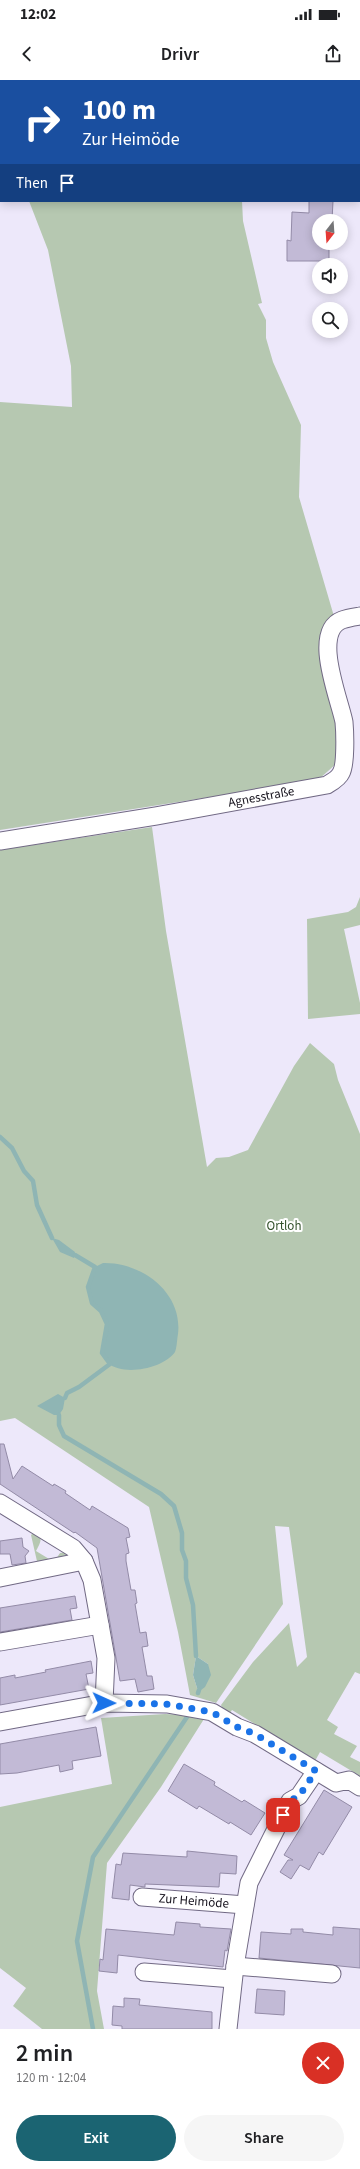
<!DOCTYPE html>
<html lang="en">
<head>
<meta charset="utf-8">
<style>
	:root { --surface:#fff; --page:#f6f6f6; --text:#202124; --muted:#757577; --accent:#1b6472 }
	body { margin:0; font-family:"Source Sans 3",sans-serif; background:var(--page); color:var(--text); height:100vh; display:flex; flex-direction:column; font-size:15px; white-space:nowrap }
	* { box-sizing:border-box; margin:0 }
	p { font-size:13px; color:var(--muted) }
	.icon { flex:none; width:22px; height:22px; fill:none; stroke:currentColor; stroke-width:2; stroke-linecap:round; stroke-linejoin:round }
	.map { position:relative; height:1949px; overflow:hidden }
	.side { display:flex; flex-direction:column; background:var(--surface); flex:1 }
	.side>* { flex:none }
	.top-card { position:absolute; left:0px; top:0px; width:360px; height:122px; box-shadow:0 2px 10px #0003; background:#1a4fa0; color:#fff; overflow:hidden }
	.needle { width:26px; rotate:197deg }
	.fabs { position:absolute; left:312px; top:134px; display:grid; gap:8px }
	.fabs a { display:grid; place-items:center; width:36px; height:36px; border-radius:50%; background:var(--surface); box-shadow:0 2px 10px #0003; font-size:20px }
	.pin { position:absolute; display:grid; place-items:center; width:34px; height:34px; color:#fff; margin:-17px; border-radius:8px; box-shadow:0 2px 6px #0006 }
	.me { position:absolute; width:44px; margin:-22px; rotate:91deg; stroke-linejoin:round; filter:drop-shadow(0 0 3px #0008) }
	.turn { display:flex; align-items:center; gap:14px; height:84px; padding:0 16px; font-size:18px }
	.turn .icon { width:52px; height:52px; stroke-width:2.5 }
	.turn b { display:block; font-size:28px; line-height:34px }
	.then { display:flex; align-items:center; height:38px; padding:0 16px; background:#0003; gap:8px; font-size:15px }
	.round { display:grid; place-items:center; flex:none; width:42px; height:42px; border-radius:21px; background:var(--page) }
	.headline { display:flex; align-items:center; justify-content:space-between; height:68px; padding:0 16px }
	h1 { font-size:24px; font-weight:600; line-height:30px }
	.primary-button { display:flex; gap:8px; margin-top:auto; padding:8px 16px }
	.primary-button a { flex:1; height:46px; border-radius:24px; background:var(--accent); color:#fff; font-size:16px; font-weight:600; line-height:46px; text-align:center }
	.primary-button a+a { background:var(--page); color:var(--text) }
	.status { display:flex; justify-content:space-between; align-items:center; height:28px; padding:0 20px; background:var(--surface); direction:ltr }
	.status svg { height:11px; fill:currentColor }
	header { display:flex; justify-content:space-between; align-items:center; height:52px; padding:0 16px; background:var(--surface); font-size:18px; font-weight:600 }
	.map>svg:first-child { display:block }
	.green { fill:#b6c8b1; fill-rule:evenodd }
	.water { fill:#8fb5b4 }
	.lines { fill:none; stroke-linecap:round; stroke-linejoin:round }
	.stream { stroke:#8fb5b4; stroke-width:4.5 }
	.building { fill:#c2bad6; stroke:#938ba7 }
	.minor-casing { stroke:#716984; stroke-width:19 }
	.minor { stroke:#fff; stroke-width:17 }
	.route { stroke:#1a73e8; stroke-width:7; stroke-dasharray:0 12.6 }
	.labels { text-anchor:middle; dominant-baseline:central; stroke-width:4; stroke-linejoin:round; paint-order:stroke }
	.street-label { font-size:13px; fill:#16131d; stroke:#fff }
	.park-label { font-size:13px; fill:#33512b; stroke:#fff }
</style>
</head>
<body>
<div class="status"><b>12:02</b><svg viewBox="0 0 49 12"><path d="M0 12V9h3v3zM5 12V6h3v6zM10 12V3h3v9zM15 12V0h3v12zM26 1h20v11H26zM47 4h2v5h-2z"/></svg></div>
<header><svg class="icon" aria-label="back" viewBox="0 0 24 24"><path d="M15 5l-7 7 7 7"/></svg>Drivr<svg class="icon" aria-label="share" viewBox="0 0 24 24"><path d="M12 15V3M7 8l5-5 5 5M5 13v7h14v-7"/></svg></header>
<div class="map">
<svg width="360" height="1949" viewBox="0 0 360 1949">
	<rect width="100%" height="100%" fill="#ede8fa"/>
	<path class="green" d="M124,0h236v70l-1,-69h-236z
		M29,121h213l1,20 19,82 -4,1 8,16v18l7,24 28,63 -2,72 39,133 -13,5 21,120 -28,25 -318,50v-428l72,5 -1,-41 -23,-116z
		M152,747l14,104 41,236 9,-9 13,-1 19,-7 46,-84 16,-23 24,21 4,16 22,54v540l-5,-2 -28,48 11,7 -4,7 23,12 -7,11 10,5v14l-40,-24 -5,9 -83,-51 -6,8 -5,-13 32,-43 36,-39 8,44 10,-10 -18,-130 -14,-1 8,78 -67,99 -26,-8 -12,-63 -29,-125 -134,-89 -15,3v-571zM196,1576l12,8 -11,24 -4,-13z
		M360,817v28l-16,4 16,74v11l-52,5 -1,-100 41,-7 8,-5z
		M36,1451c8,8 4,12 0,20l18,11 6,-9 7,-1 4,3 -32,15 -8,-35z
		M165,1634l20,1 19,4 -43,68 -54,76 -10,128 7,38h-62l-29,-23 13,-18 -26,-20v-161l112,-23 -11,-66z"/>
	<path class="water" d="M52,1158l7,2 16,12 -1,6 -14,-6z
		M103,1183c38,-1 80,29 75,71 -1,5 -1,13 -3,18 -11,16 -51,25 -67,11 -3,-2 -4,-7 -6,-10l5,-29 -6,-13 -9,-8 -4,-16 7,-20z
		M58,1314l7,4 -2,11 -4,6h-5l-17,-9z
		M196,1576l12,8 3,11 -6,12 -4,3 -4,-2 -4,-13z"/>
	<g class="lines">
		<path class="stream" d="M0,1057l12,11 12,23 9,10 4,24 15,33
			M65,1318l2,-5 12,-6 31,-23 -8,-11 5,-29 -6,-13 -9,-8 -4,-16 7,-20 -20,-12
			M59,1335v10l5,11 97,58 13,12 8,27v17l4,11v17l7,27 3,51
			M198,1613l1,-3
			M93,1949l-16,-88 16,-84 94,-140"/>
	</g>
	<path class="building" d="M309,121h24l-1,20h-13v22h10v18h-42v-21l4,1 1,-29 17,1z
		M0,1364h4l9,35 9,-13 31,20 1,-2 12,7 -1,2 25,17 2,-4 36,22 2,9 -4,1 3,15 -3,1v7l5,29h4l2,13 -2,1 5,29 6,-1 2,14 -6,1 5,29h5l2,13 -16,3 -3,-13 -15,2 -23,-133 -22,-16 -1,1 -74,-49z
		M22,1458l1,9 6,4 -4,5 1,7 -14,2 -2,-11h-10v-13z
		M75,1516l2,12 -7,1 2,11 -72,12v-24z
		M91,1581l2,12 -7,1 3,15 -89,16v-27l15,-3v3l31,-6 -1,-2z
		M96,1647l5,29 -29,5 1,8 -13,3 -1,-7 -42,8 -17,1v-30z
		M184,1684l31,18 -1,3 28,17 2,-2 21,13 -14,22 -21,-13 -1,2 -30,-18 -2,3 -29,-18z
		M324,1710l28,17 -29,48 -4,-3 -10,18 -9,-5 -9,14 -11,-7 8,-12h5l-9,-5z
		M187,1771l50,5 -1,18 -16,-1 -1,14 -74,-3v3l-15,-2 -1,15 -17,-2 4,-34 5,1 2,-12 64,4z
		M176,1842l24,2v3l31,2 -4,22 -2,-1 -2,17 -105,-12 -1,18 -18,-2 1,-12 3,1 3,-31 68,6z
		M333,1847l27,2v39l-101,-10 2,-26 30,2v-5h12v3l30,3z
		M257,1909l28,2 -1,24 -29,-2z
		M124,1918l16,1 -1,6 73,7v17h-90v-3l-10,-1 1,-19 11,1z"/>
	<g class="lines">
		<g class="minor-casing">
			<g id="minor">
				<path id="s1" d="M0,761l156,-25 171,-31c5,-3 12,-7 14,-12 5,-8 4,-40 3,-51 -4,-22 -33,-90 -2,-102 5,-2 12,-3 18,-4"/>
				<path d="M0,1423l73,45 11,13 8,19 14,78 -2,45"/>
				<path d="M0,1498l84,-17"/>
				<path d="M0,1562l100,-17"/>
				<path d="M0,1642l104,-19 63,1 45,8 25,15 18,7 81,49 13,-3 11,7"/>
				<path id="s2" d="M142,1817l103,8"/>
				<path d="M235,1886l97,8"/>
				<path d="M144,1892l89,7"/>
				<path d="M228,1949l7,-63 14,-83 41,-82 9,-5 17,-25"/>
			</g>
		</g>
		<use href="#minor" class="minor"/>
	</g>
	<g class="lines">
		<path class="route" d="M104,1623l62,1 46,8 25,15 18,7 61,37 -17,25 -9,5 -7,14"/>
	</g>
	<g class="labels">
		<g class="street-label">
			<text stroke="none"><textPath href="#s1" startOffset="265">Agnesstraße</textPath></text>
			<text stroke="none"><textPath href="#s2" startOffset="52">Zur Heimöde</textPath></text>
		</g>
		<g class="park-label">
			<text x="284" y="1146">Ortloh</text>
		</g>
	</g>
</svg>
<div class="fabs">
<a><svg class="needle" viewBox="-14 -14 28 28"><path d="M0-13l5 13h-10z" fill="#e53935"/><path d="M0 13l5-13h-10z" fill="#757577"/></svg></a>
<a><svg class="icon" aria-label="sound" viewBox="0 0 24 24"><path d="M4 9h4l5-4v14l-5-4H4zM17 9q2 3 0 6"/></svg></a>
<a><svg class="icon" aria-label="search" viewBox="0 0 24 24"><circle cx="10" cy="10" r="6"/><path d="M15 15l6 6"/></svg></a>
</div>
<div class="pin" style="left:283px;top:1735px;background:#d93025"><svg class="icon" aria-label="arrive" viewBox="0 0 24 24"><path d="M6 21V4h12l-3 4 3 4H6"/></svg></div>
<svg class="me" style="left:104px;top:1623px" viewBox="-20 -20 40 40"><path d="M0-17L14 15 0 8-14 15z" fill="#1a73e8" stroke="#fff" stroke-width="4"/></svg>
<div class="top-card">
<div class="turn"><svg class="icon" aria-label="right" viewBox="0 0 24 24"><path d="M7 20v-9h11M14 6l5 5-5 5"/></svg><div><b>100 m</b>Zur Heimöde</div></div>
<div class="then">Then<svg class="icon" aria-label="arrive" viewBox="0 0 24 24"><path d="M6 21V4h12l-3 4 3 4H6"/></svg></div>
</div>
</div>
<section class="side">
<div class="headline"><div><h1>2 min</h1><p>120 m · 12:04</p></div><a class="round" style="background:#d93025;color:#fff"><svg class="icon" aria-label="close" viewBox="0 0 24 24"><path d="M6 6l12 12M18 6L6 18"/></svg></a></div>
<div class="primary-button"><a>Exit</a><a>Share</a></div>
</section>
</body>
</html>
